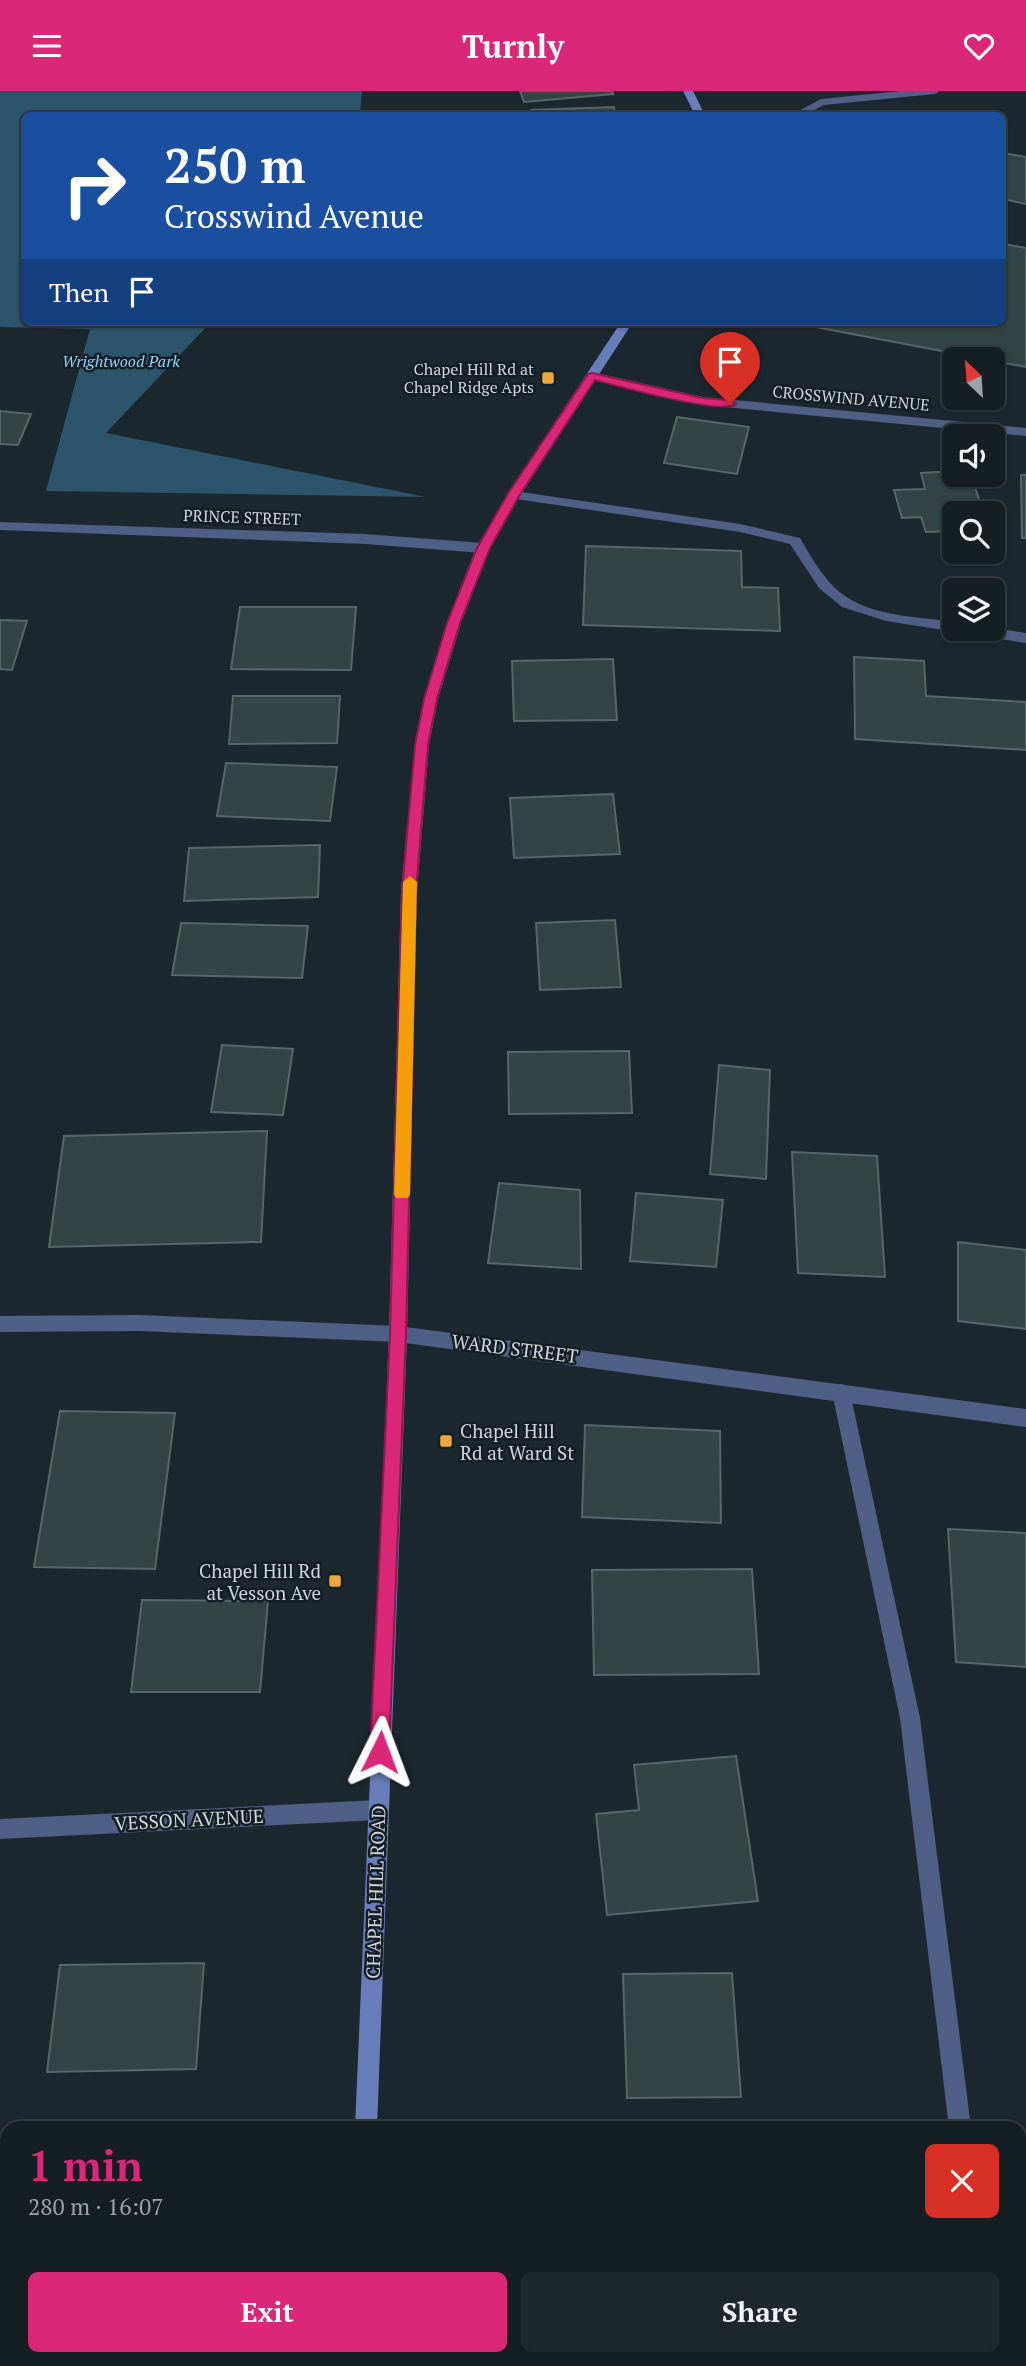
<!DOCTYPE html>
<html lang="en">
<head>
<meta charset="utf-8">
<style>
	:root { --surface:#151e23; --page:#1e272b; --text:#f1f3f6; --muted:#9da2a6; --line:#343c41; --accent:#db2777 }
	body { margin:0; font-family:"PT Serif",serif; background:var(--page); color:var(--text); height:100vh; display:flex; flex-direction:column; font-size:26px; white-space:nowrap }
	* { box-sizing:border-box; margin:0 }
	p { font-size:23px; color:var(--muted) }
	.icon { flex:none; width:38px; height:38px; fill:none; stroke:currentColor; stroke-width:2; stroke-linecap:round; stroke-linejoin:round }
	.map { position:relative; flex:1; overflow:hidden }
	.drawer { position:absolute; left:0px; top:2030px; width:1027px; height:245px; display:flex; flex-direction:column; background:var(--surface); border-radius:21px 21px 0 0; box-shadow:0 2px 5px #0004,0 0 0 2px var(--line) }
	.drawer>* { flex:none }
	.guide { position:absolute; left:21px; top:21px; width:985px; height:214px; border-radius:10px; box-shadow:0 2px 5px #0004,0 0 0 2px var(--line); background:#1a4fa0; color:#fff; overflow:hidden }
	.needle { width:46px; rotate:335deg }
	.buttons { position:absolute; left:942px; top:256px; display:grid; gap:14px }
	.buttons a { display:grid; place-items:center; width:63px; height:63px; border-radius:10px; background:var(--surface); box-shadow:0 2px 5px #0004,0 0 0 2px var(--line); font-size:35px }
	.pin { position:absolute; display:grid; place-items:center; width:60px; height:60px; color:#fff; margin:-72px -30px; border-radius:50% 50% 50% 0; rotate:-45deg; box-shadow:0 0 7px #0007 }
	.pin .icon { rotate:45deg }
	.me { position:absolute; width:77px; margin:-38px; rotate:3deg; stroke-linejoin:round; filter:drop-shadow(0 0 5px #0008) }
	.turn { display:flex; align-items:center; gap:24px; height:147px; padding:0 28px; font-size:32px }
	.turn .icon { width:91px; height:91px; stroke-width:2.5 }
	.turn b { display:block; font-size:49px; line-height:60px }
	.then { display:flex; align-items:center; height:66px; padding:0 28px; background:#0003; gap:14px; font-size:26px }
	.round { display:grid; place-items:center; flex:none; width:74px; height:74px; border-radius:10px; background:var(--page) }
	.summary { display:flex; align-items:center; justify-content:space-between; height:119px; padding:0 28px }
	h1 { font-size:42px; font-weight:700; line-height:52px; color:var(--accent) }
	.cta { display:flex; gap:14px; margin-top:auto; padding:14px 28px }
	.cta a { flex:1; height:80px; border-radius:10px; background:var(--accent); color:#fff; font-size:28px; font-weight:700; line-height:80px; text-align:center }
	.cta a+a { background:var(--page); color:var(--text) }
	header { display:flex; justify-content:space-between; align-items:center; height:91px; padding:0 28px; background:var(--accent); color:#fff; font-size:32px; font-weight:700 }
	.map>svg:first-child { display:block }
	.green { fill:#2c546b }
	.building { fill:#334445; stroke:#566769; stroke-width:2 }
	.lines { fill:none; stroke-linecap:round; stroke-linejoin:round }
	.lane { fill:#505f85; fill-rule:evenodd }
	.street { fill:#505f85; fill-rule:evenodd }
	.secondary { fill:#677eba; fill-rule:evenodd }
	.route { fill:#db2777; stroke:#8e194d; stroke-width:2 }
	.slow { fill:#f59e0b }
	.poi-dot { fill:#efa73d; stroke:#131e25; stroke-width:2.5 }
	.labels { text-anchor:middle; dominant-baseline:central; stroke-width:5; stroke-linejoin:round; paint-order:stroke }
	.far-park-label { font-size:16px; font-style:italic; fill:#8dd2fa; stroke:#131e25 }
	.far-poi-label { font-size:16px; fill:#cfd6db; stroke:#131e25; text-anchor:end }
	.far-street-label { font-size:16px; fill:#cfd6db; stroke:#131e25 }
	.street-label { font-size:19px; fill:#cfd6db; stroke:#131e25 }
	.poi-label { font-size:19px; fill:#cfd6db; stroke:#131e25; text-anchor:start }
</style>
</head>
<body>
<header><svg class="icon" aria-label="menu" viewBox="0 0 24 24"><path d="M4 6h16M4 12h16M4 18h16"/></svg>Turnly<svg class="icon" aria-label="heart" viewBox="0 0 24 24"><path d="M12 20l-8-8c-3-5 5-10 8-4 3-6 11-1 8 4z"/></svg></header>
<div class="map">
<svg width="1026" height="2275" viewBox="0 0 1026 2275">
	<rect width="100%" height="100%" fill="#1c282f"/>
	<path class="green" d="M0,0h362l-2,24h-336v207h187l-105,111 320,64 -380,-6 44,-162 -90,-2z"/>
	<path class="building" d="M520,0h92l1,3 -89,8z
		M614,16l1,8h-84v-5z
		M1003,62l23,4v47l-23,-5z
		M1003,153l23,4v119l-237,-45h214z
		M0,320l31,3 -13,31 -18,-1z
		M677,326l72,10 -12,47 -73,-11z
		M954,380v3h17l12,39h-29v18l-28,1 -5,-15 -19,1 -8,-28 31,-1 -4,-16z
		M1021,384h5v63h-4z
		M586,455l155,5 1,36 36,1 2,43 -197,-6z
		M240,516h116l-5,63 -120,-1z
		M0,529l27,1 -15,49 -12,-1z
		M854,566l70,4 2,35 100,6v48l-171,-11z
		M613,568l4,61 -103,1 -2,-60z
		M233,605h107l-3,47 -108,1z
		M226,672l111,4 -7,54 -113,-5z
		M613,703l7,60 -106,4 -4,-60z
		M320,754l-2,52 -134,4 5,-53z
		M615,829l6,67 -81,3 -4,-67z
		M181,832l127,3 -6,52 -130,-3z
		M222,954l71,4 -10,66 -72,-3z
		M629,960l3,62 -123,1 -1,-62z
		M719,974l51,5 -4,109 -56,-5z
		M267,1040l-6,111 -212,5 15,-111z
		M792,1061l85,4 8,121 -87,-4z
		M499,1092l81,7 1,79 -93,-6z
		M636,1102l87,7 -7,67 -86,-6z
		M958,1151l68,8v79l-68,-8z
		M60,1320l115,2 -20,156 -121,-2z
		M585,1334l135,6 1,92 -139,-6z
		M948,1438l78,4v134l-70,-5z
		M752,1478l7,105 -165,1 -2,-105z
		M142,1509l126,1 -8,91h-129z
		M736,1665l22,145 -151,14 -11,-101 43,-4 -5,-45z
		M204,1872l-8,106 -149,3 13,-107z
		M732,1882l9,124 -114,1 -4,-124z
		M0,2063l7,3v174l-7,-4z
		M70,2268h56l-2,7h-38z
		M626,2268h120v7h-121z"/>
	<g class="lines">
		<path class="lane" d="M901,0h39l-5,3 -111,11 -20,10 -11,-1 28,-15z
			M514,400l226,33 60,14c10,17 20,35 34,49 30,30 81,29 120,35v6h38l34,5v10l-140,-22 -44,-14 -23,-19 -29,-44 -50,-12 -231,-34v-6z
			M841,1293l7,2 2,6 70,326 51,410h-22l-49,-410 -68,-326 2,-6z
			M949,2268h24v7h-24z"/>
		<path class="street" d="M592,281l111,25 323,31v8l-323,-31 -115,-26 -2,-3z
			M0,431l365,12 118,9 7,5 -7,5 -118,-9 -365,-14z
			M140,1224l258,11 628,83v18l-628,-85 -258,-11 -140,1v-16z
			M378,1709l7,3 3,7 -3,7 -7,3 -378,19v-20z"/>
		<path class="secondary" d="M683,0h10l12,24h-10z
			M621,231h12l-113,174 -30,52 -29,75 -23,76 -9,46 -12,146 -10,443 -30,794h-22l34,-794 12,-443 14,-146 9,-46 23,-76 29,-75 33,-56z
			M324,2268h24l-1,7h-24z"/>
	</g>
	<path class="route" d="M592,282l111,25 27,2 6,4c-13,11 -119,-18 -141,-24l-76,116 -29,52 -30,75 -23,76 -9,46 -12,146 -10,443 -17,418 -3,6 -6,3 -7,-3 -3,-6 20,-418 12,-443 13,-146 9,-46 23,-76 30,-75 32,-56 79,-118z"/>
	<path class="slow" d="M410,785l7,6 -7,312 -2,4h-12l-2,-4 9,-312z"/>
	<g class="poi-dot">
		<rect x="541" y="280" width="14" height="14" rx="3.5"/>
		<rect x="439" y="1343" width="14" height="14" rx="3.5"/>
		<rect x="328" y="1483" width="14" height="14" rx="3.5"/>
	</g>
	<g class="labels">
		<g class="far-park-label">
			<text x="121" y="270">Wrightwood Park</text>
		</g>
		<g class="far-poi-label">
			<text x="534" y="278">Chapel Hill Rd at<tspan x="534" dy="18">Chapel Ridge Apts</tspan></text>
		</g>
		<g class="far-street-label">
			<text transform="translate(851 307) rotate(5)">CROSSWIND AVENUE</text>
			<text transform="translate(242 426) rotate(2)">PRINCE STREET</text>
		</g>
		<g class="street-label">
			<text transform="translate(515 1257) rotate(7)">WARD STREET</text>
			<text transform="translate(189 1728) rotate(-3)">VESSON AVENUE</text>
			<text transform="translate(375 1801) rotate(-88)">CHAPEL HILL ROAD</text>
		</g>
		<g class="poi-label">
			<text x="460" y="1339">Chapel Hill<tspan x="460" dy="22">Rd at Ward St</tspan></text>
			<text x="321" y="1479" text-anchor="end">Chapel Hill Rd<tspan x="321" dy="22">at Vesson Ave</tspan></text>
		</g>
	</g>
</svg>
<div class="buttons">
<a><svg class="needle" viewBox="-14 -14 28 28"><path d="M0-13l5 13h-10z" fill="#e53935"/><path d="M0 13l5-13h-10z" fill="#9da2a6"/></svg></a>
<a><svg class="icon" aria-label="sound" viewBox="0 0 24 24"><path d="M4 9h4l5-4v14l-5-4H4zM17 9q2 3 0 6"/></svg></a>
<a><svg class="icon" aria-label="search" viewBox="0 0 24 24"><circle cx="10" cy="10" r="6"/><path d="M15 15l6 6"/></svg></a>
<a><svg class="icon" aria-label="layers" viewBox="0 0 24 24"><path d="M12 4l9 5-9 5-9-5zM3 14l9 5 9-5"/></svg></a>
</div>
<div class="pin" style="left:730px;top:313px;background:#d93025"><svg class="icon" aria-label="arrive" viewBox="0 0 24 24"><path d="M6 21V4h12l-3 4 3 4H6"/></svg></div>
<svg class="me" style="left:380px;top:1661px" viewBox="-20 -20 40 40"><path d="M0-17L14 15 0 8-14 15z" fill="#db2777" stroke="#fff" stroke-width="4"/></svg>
<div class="guide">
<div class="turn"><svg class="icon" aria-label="right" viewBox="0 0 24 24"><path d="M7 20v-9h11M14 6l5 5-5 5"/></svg><div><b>250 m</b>Crosswind Avenue</div></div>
<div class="then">Then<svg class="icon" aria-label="arrive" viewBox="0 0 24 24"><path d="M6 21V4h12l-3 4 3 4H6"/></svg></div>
</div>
<section class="drawer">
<div class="summary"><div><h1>1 min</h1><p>280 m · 16:07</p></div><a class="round" style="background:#d93025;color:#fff"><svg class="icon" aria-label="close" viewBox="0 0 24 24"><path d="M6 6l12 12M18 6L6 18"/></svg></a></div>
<div class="cta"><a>Exit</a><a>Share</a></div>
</section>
</div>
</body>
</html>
